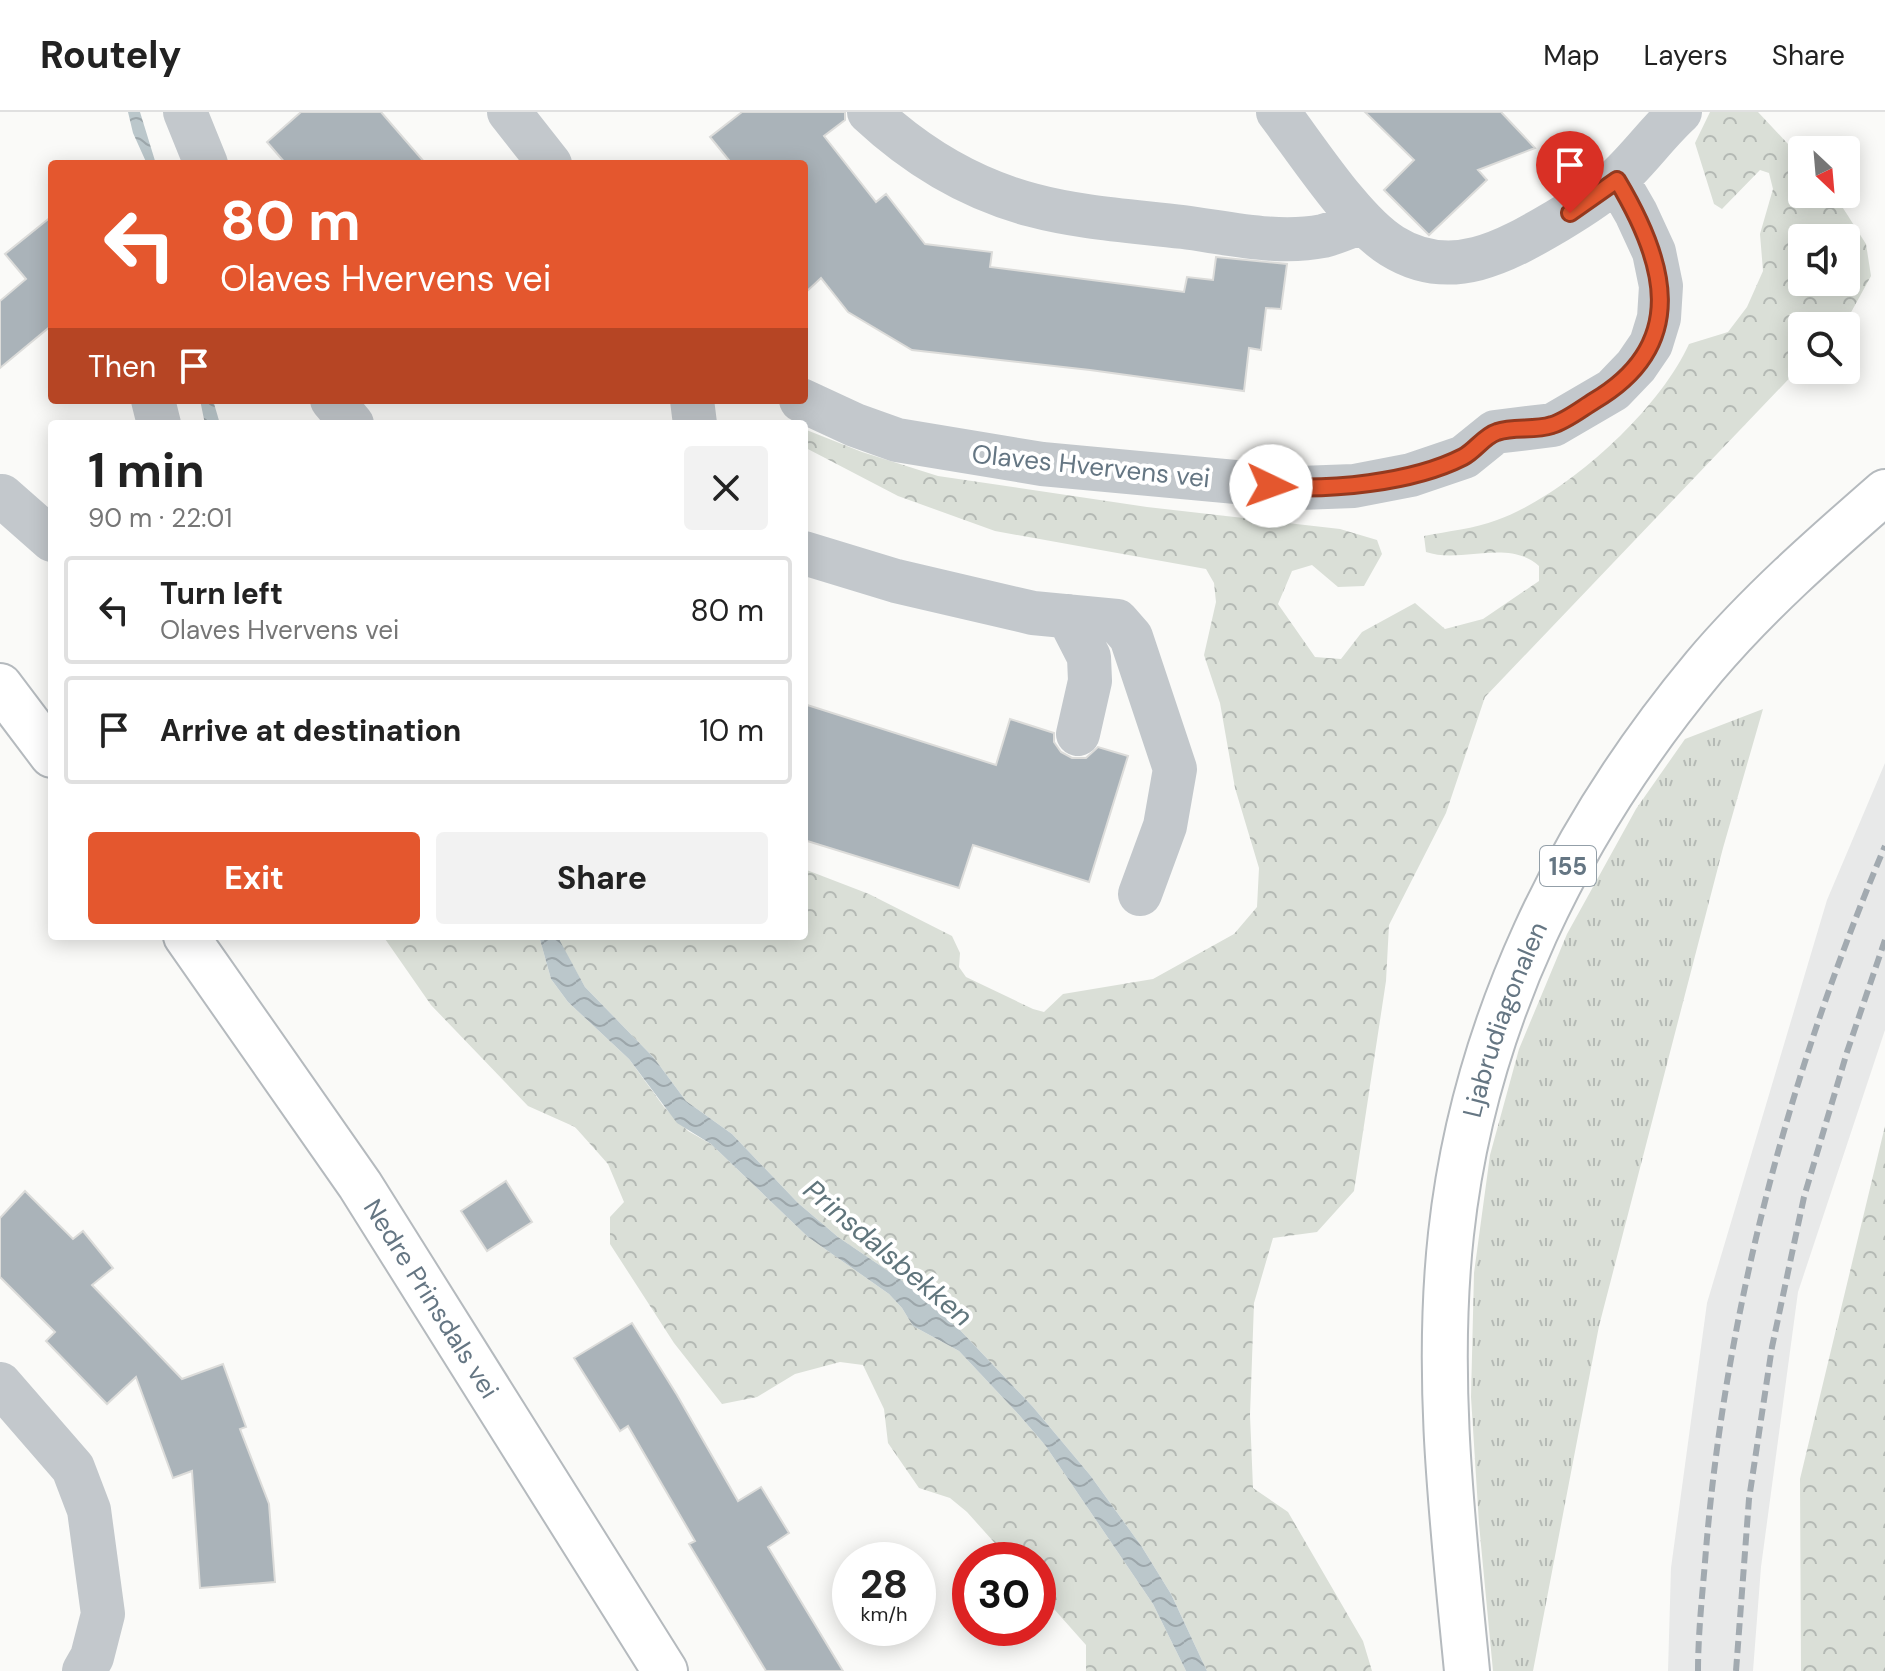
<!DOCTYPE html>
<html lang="en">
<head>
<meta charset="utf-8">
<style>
	:root { --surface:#fff; --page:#f2f2f2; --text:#222; --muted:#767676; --line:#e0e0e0; --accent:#e4572e }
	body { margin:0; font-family:"DM Sans",sans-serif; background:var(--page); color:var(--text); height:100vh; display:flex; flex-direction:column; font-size:30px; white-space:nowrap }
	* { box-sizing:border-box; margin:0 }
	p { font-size:26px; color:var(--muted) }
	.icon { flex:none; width:44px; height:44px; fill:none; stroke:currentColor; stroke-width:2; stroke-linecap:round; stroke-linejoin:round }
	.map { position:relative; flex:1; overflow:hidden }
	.side { position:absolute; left:48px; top:308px; width:760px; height:520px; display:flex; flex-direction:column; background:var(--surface); border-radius:8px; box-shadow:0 4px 20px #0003 }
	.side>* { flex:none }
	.hud { position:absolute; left:48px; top:48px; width:760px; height:244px; border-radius:8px; box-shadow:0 4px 20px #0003; background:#e4572e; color:#fff; overflow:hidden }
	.needle { width:52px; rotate:154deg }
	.buttons { position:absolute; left:1788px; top:24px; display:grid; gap:16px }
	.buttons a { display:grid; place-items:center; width:72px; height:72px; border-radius:8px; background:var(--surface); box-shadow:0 4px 20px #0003; font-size:40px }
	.speed { position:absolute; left:832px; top:1430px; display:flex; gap:16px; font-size:40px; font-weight:700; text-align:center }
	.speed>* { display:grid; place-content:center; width:104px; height:104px; border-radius:50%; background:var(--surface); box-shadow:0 4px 20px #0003; line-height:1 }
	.speed small { font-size:20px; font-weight:400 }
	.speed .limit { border:12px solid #d22; background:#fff; color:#111 }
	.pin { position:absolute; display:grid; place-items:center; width:68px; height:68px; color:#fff; margin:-82px -34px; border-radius:50% 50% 50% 0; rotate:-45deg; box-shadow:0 0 8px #0007 }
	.pin .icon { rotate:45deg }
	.me { position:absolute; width:88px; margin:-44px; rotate:93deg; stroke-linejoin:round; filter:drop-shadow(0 0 6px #0008) }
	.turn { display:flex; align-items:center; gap:28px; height:168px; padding:0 40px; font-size:36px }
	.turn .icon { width:104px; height:104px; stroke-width:2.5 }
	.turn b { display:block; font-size:56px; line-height:68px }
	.then { display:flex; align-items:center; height:76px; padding:0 40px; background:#0003; gap:16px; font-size:30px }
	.round { display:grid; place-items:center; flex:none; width:84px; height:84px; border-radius:8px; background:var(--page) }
	.summary { display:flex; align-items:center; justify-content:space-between; height:136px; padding:0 40px }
	h1 { font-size:48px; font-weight:700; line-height:60px }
	.button { display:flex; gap:16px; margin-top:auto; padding:16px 40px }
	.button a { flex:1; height:92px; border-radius:8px; background:var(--accent); color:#fff; font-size:32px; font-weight:700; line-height:92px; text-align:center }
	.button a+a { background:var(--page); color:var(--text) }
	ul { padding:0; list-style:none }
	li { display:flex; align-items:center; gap:24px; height:108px; margin:0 16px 12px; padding:0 24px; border:4px solid var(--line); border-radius:8px }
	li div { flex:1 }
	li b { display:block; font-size:30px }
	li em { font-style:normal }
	header { display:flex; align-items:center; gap:48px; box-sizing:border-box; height:112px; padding:0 40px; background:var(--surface); border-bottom:2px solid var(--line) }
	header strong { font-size:38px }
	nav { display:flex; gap:44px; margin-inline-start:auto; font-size:28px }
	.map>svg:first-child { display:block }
	.built { fill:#e8e9e9 }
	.grass { fill:url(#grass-tufts) }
	.forest { fill:url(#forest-crowns); fill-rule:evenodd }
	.water { fill:url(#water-waves) }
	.building { fill:#aab3b9; stroke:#dcdcda; stroke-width:2 }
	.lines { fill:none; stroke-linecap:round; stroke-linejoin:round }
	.major-casing { stroke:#b5babe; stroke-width:48 }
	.minor { stroke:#c3c8cc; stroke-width:44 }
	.major { stroke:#fff; stroke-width:44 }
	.rail { stroke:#a2aab0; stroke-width:6; stroke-dasharray:12 6; stroke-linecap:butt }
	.route-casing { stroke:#94391e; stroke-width:20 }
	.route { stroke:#e4572e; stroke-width:14 }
	.labels { text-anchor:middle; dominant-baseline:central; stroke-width:8; stroke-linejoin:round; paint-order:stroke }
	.shield { fill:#fff; stroke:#939fa8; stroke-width:2 }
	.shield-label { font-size:24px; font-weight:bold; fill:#657683 }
	.street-label { font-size:26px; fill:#657683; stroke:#fff }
	.water-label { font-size:28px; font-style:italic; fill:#60757c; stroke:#fff }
</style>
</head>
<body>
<header>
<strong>Routely</strong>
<nav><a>Map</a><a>Layers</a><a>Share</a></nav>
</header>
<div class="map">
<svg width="1885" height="1559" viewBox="0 0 1885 1559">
	<defs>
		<pattern id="grass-tufts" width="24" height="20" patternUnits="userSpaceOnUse" patternTransform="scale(2)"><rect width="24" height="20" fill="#dadfd7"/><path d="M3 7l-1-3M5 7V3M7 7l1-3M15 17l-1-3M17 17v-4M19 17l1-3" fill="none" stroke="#b4b9b4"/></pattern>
		<pattern id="forest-crowns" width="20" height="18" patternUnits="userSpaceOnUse" patternTransform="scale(2)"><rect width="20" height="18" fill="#dadfd7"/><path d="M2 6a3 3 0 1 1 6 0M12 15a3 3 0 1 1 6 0" fill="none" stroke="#b4b9b4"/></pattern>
		<pattern id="water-waves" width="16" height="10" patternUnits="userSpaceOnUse" patternTransform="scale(2)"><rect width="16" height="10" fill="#bbc7cb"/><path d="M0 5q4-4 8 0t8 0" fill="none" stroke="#9ca6aa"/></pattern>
	</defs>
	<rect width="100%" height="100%" fill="#fafaf8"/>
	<path class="built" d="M1885,651v267l-87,262 -37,275 -8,104h-85l3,-103 36,-265 120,-403z"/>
	<path class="grass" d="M1763,597l-40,139 -124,478 -66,345h-40l-14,-147 -8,-127 3,-124 16,-118 29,-106 48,-115 69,-125 49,-70z"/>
	<path class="forest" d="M1710,0h48l44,47v35h32l32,50 5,32 -22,40 -10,10h-37v39l-317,332 -39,116 -57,112 -3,56 -32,210 -37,41 -44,6 -19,65 -4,112 3,73 35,24 75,129 9,30h-165l-36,-77 -29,-47 -52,-72 -57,-68 -73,-77 -60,-51 -62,-42 -40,-34 -66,-69 -46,-33 -32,-43 -69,-71 -26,-46 1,-5h244v-67l65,25 83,42 8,17 -1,14 7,10 67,32 11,3 19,-18 90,-15 81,-45 23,-27 2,-39 -24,-80 -15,-85 -16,-48 12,-53 -2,-19 -8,-14 -211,-38 -97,-35 -94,-49v-18l58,23 76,24 209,31 193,22 37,11 5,14 -18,32 -26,1 -26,-22 -20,6 -14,33 37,53 26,2 21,-27 53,-29 30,26 38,-10 56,-38v-15c-31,-28 -78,-2 -113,-14l-2,-16c24,-5 50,-7 73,-16 69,-25 161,-108 192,-176l39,-12 19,-25 16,-36 -3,-37 13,-45 -4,-16 -9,-3 -38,39 -8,-5 -19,-61zM1802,126h44v44h-44z
		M383,824h156l12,43 17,23 61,57 35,48 24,24 23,13 97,93 81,57 13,14 11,18 46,25 61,65 25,29 108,159 33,67h-100v-26l-48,-54v-31h-28l-43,-48 -17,-14 -31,-10 -31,-45 -4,-34 -21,-44 -23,-3 -45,12 -38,23 -35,7 -48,-61 -64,-99v-27l14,-15 -16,-38 -33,-37 -47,-21 -97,-101z
		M1885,1014v545h-84l-1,-192z"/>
	<path class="water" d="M128,0h12l16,52h-9l-14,-31z
		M200,288h13l7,24h-15z
		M539,824h21v5l25,46 69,71 32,43 46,33 66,69 40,34 62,42 60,51 73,77 57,68 52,72 29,47 36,77h-21l-33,-67 -108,-159 -25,-29 -61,-65 -46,-25 -11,-18 -13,-14 -81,-57 -97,-93 -34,-21 -48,-64 -61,-57 -17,-23z"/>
	<path class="building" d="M301,0h80l45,52h-140l-19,-22z
		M742,0h103v8l-21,16 52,66 10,-8 39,50 67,8 -2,15 194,25 3,-15 26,3 3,-23 71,7 -6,45 -15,-1 -5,42 -12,-2 -5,43 -154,-21 -178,-20 -64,-38 -27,-34 -17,16v-130h-72l-22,-27z
		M1365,0h136l34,36 -57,22 9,10 -58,55 -45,-45 30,-30z
		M52,104v109l-52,43v-67l26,-22 -21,-25z
		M804,592l192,61 14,-46 44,14v9l7,10 11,6h14l12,-11 30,9 -39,126 -116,-37 -14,43 -155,-48z
		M506,1069l26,41 -45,29 -26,-40z
		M25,1079l48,48 10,-8 30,37 -21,17 90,94 41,-15 23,63 -6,2 29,75 6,78 -75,6 -8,-117 -19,7 -37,-101 -29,27 -61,-63 9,-9 -55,-55v-59z
		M632,1211l45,72 61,106 23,-14 28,46 -21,14 75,124h-77l-77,-127 6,-3 -67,-115 -8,5 -46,-73z"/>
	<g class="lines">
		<g class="major-casing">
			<g id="major">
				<path d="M0,574l52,69"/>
				<path id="s1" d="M186,824l174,249 305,486"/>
				<path id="s2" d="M1467,1559c-14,-145 -32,-291 -16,-437 23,-211 118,-405 253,-567 54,-64 118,-120 181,-175"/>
			</g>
		</g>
		<path class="minor" d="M185,0l21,52
			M509,0l41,52
			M869,0c46,43 102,77 163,93 48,13 101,16 151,22 45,6 95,18 140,9 13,-3 27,-10 40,-14
			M1278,0c29,38 75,110 114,134 59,37 114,5 165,-25 20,-12 43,-26 60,-42 23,-21 40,-46 63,-67
			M153,288l6,24
			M332,288l20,24
			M692,288l3,24
			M801,288l54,25 42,15 145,24 258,24 54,-2 57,-11 53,-18 31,-25 58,-7 60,-35 23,-24 15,-22 8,-26 2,-32 -7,-34 -18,-39 -19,-33
			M2,384l50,44
			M804,441l92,28 137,32 84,8 14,16 44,132 -10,57 -25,68
			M1068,504l21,41 1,24 -12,53
			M0,1272l73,84 16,42 14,104 -11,43 -8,14"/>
		<use href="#major" class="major"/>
		<path class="rail" d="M1698,1559c0,-36 4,-73 7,-109 19,-246 84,-489 180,-716
			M1736,1559l13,-172 23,-152 32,-150 43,-145 38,-112"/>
	</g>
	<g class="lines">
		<g class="route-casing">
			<path id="route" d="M1271,374c57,5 141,-3 192,-29 12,-6 21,-21 34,-25 17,-6 37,-1 55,-7 14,-4 29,-16 42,-24 97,-57 71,-141 23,-221l-47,33"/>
		</g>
		<use href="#route" class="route"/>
	</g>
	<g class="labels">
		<rect class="shield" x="1540" y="734" width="56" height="40" rx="6"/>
		<g class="shield-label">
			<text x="1568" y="754">155</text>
		</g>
		<g class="street-label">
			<text transform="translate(1091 354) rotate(6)">Olaves Hvervens vei</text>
			<text stroke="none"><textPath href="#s2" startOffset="660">Ljabrudiagonalen</textPath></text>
			<text stroke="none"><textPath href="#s1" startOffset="438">Nedre Prinsdals vei</textPath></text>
		</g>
		<g class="water-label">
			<text transform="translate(888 1141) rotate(40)">Prinsdalsbekken</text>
		</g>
	</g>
</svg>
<div class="buttons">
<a><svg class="needle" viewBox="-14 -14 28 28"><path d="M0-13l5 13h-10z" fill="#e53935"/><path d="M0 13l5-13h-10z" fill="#767676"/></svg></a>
<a><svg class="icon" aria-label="sound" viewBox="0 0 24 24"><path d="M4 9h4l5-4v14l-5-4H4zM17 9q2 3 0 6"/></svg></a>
<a><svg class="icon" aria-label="search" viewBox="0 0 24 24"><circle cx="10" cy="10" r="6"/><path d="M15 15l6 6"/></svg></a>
</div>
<div class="speed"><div>28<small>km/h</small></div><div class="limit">30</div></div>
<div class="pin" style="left:1570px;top:101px;background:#d93025"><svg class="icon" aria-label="arrive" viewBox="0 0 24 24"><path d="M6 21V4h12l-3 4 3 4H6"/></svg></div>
<svg class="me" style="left:1271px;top:374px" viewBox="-20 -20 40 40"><circle r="19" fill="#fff"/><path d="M0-13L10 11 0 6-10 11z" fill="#e4572e"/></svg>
<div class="hud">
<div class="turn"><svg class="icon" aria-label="left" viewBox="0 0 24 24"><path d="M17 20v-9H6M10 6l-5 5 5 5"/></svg><div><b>80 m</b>Olaves Hvervens vei</div></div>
<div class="then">Then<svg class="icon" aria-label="arrive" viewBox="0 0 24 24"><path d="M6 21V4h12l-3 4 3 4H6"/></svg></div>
</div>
<section class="side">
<div class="summary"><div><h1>1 min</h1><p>90 m · 22:01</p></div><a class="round"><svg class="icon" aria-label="close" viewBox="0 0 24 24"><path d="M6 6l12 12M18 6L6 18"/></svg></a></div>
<ul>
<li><svg class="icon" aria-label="left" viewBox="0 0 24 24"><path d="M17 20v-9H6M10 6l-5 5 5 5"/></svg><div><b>Turn left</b><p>Olaves Hvervens vei</p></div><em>80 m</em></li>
<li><svg class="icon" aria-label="arrive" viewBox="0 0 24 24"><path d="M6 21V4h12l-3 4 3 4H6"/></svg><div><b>Arrive at destination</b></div><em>10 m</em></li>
</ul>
<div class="button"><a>Exit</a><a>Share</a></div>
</section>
</div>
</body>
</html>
